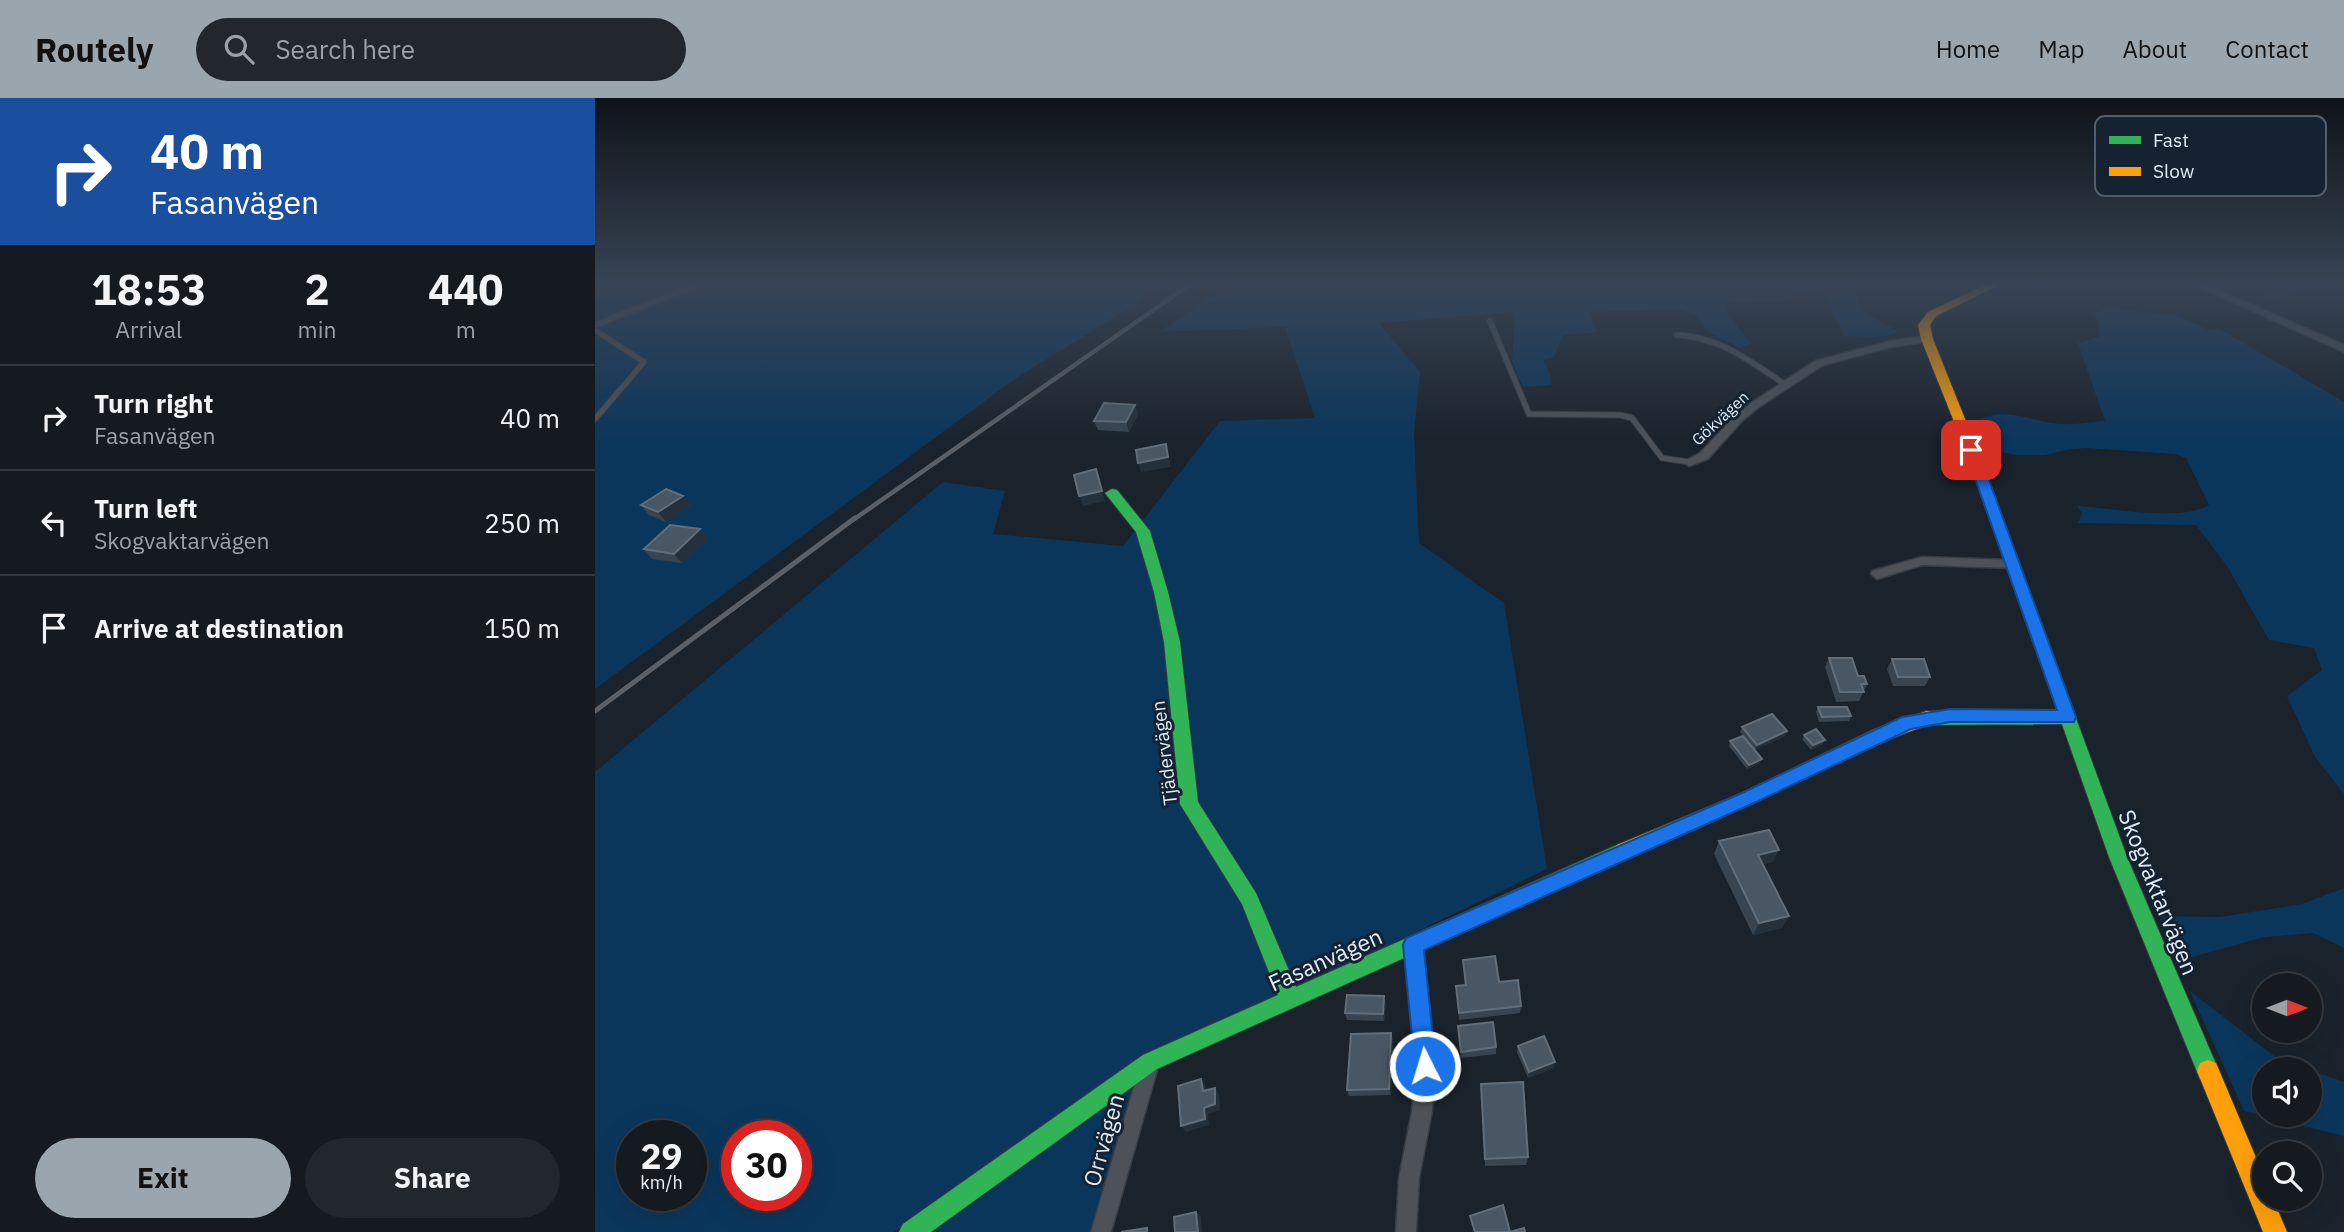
<!DOCTYPE html>
<html lang="en">
<head>
<meta charset="utf-8">
<style>
	:root { --surface:#141a20; --page:#21272d; --text:#f1f3f6; --muted:#9da1a5; --line:#33383e; --accent:#9ba5ae }
	body { margin:0; font-family:"IBM Plex Sans",sans-serif; background:var(--page); color:var(--text); height:100vh; display:flex; flex-direction:column; font-size:26px; white-space:nowrap }
	* { box-sizing:border-box; margin:0 }
	p { font-size:23px; color:var(--muted) }
	.icon { flex:none; width:38px; height:38px; fill:none; stroke:currentColor; stroke-width:2; stroke-linecap:round; stroke-linejoin:round }
	.map { position:relative; flex:1; overflow:hidden }
	.side { display:flex; flex-direction:column; background:var(--surface); width:595px }
	.side>* { flex:none }
	.banner { background:#1a4fa0; color:#fff; overflow:hidden }
	.needle { width:46px; rotate:90deg }
	.fabs { position:absolute; left:1657px; top:875px; display:grid; gap:14px }
	.fabs a { display:grid; place-items:center; width:70px; height:70px; border-radius:50%; background:var(--surface); box-shadow:0 7px 28px #0002,0 0 0 2px var(--line); font-size:35px }
	.speed { position:absolute; left:21px; top:1022px; display:flex; gap:14px; font-size:35px; font-weight:700; text-align:center }
	.speed>* { display:grid; place-content:center; width:91px; height:91px; border-radius:50%; background:var(--surface); box-shadow:0 7px 28px #0002,0 0 0 2px var(--line); line-height:1 }
	.speed small { font-size:18px; font-weight:400 }
	.speed .limit { border:10px solid #d22; background:#fff; color:#111 }
	.pin { position:absolute; display:grid; place-items:center; width:60px; height:60px; color:#fff; margin:-30px; border-radius:14px; box-shadow:0 4px 10px #0006 }
	.me { position:absolute; width:77px; margin:-38px; rotate:355deg; stroke-linejoin:round; filter:drop-shadow(0 0 5px #0008) }
	.turn { display:flex; align-items:center; gap:24px; height:147px; padding:0 35px; font-size:32px }
	.turn .icon { width:91px; height:91px; stroke-width:2.5 }
	.turn b { display:block; font-size:49px; line-height:60px }
	.eta { display:flex; justify-content:space-evenly; align-items:center; height:119px; text-align:center }
	.eta b { font-size:42px; font-weight:700; line-height:49px }
	.primary-button { display:flex; gap:14px; margin-top:auto; padding:14px 35px }
	.primary-button a { flex:1; height:80px; border-radius:42px; background:var(--accent); color:#111; font-size:28px; font-weight:700; line-height:80px; text-align:center }
	.primary-button a+a { background:var(--page); color:var(--text) }
	ul { padding:0; list-style:none }
	li { display:flex; align-items:center; gap:21px; height:105px; padding:0 35px; border-top:2px solid var(--line) }
	li div { flex:1 }
	li b { display:block; font-size:26px }
	li em { font-style:normal }
	header { display:flex; align-items:center; gap:42px; box-sizing:border-box; height:98px; padding:0 35px; background:var(--accent); color:#111 }
	header strong { font-size:33px }
	nav { display:flex; gap:38px; margin-inline-start:auto; font-size:24px }
	.search { width:490px; height:63px; background:var(--page); display:flex; align-items:center; gap:18px; box-sizing:border-box; padding:0 24px; border-radius:38px; color:var(--muted); font-size:26px }
	main { display:flex; flex:1; min-height:0 }
	.map>svg:first-child { display:block }
	.green { fill:#0b365c; fill-rule:evenodd }
	.lines { fill:none; stroke-linecap:round; stroke-linejoin:round }
	.lane-casing { stroke:#363c44; stroke-width:7 }
	.street-casing { stroke:#363c44; stroke-width:3 }
	.fast-casing { stroke:#363c44; stroke-width:2 }
	.slow-casing { stroke:#363c44; stroke-width:2 }
	.lane { stroke:#4c5258; stroke-width:5 }
	.street { fill:#4c5258; fill-rule:evenodd }
	.fast { fill:#30b455; fill-rule:evenodd }
	.slow { fill:#ff9f0a; fill-rule:evenodd }
	.rail-far1 { stroke:#5b6066; stroke-width:4.5 }
	.rail { stroke:#5b6066; stroke-width:5 }
	.wall { fill:#374552 }
	.shaded-wall { fill:#24303b }
	.building { fill:#495764; stroke:#616e7a; stroke-width:2 }
	.route { fill:#1a73e8; stroke:#114b97; stroke-width:2 }
	.labels { text-anchor:middle; dominant-baseline:central; stroke-width:6; stroke-linejoin:round; paint-order:stroke }
	.far-street-label { font-size:16px; fill:#e1ebf5; stroke:#142231 }
	.street-label { font-size:19px; fill:#e1ebf5; stroke:#142231 }
	.near-street-label { font-size:23px; fill:#e1ebf5; stroke:#142231 }
	.key { fill:#142231; stroke:#525e6c; stroke-width:2 }
	.key-label { font-size:19px; fill:#e1ebf5 }
</style>
</head>
<body>
<header>
<strong>Routely</strong>
<div class="search"><svg class="icon" aria-label="search" viewBox="0 0 24 24"><circle cx="10" cy="10" r="6"/><path d="M15 15l6 6"/></svg>Search here</div>
<nav><a>Home</a><a>Map</a><a>About</a><a>Contact</a></nav>
</header>
<main>
<section class="side">
<div class="banner">
<div class="turn"><svg class="icon" aria-label="right" viewBox="0 0 24 24"><path d="M7 20v-9h11M14 6l5 5-5 5"/></svg><div><b>40 m</b>Fasanvägen</div></div>
</div>
<div class="eta">
<div><b>18:53</b><p>Arrival</p></div>
<div><b>2</b><p>min</p></div>
<div><b>440</b><p>m</p></div>
</div>
<ul>
<li><svg class="icon" aria-label="right" viewBox="0 0 24 24"><path d="M7 20v-9h11M14 6l5 5-5 5"/></svg><div><b>Turn right</b><p>Fasanvägen</p></div><em>40 m</em></li>
<li><svg class="icon" aria-label="left" viewBox="0 0 24 24"><path d="M17 20v-9H6M10 6l-5 5 5 5"/></svg><div><b>Turn left</b><p>Skogvaktarvägen</p></div><em>250 m</em></li>
<li><svg class="icon" aria-label="arrive" viewBox="0 0 24 24"><path d="M6 21V4h12l-3 4 3 4H6"/></svg><div><b>Arrive at destination</b></div><em>150 m</em></li>
</ul>
<div class="primary-button"><a>Exit</a><a>Share</a></div>
</section>
<div class="map">
<svg width="1749" height="1134" viewBox="0 0 1749 1134">
	<rect width="100%" height="100%" fill="#1a222b"/>
	<path class="green" d="M0,185h575l-154,95 -421,311z
		M638,185h621l7,27 37,22 -15,5 -39,-1 -21,-44h-22l-22,11 -33,-2 -20,2 1,10 24,31 -11,4 -34,-18 -9,-15 -19,-6 -89,3 8,20 -34,3 -9,22 -11,3 7,13 1,12 -28,2 -11,-25 3,-50 -136,11 41,49 -6,62 5,109 85,60 43,266 -387,186 -266,177h-299v-460l348,-290 62,9 -12,43 130,12 97,-125 95,-3 -30,-91 -126,5zM37,1038h59v59h-59zM142,1038h59v59h-59z
		M1684,185h65v1c-11,3 -18,1 -29,1 -19,2 -35,24 -55,9l19,-9z
		M1513,210l68,7 32,15 12,-1 124,73v392l-29,-37 -28,-61 35,-26 -8,-22 -45,-8 -42,-74 -31,-41 -118,-2 4,-10 -5,-7c34,2 104,16 132,-1l-23,-47 -11,-4 -87,-6 -18,1 -25,6h-29l-35,-7 -7,-25c28,-19 57,-1 87,1 14,1 30,-2 44,-3l-27,-78 21,-6 -1,-15 -4,-9z
		M1749,790v60l-31,-15 -49,4 -86,24 -18,-45 60,1 82,-13z
		M1595,893l88,68 29,10h-42v46h45v-45l34,12v54l-100,-25z
		M530,982l18,27 -42,125h-180z"/>
	<g class="lines">
		<g class="lane-casing">
			<path id="lane" d="M895,223l39,93 91,1 12,3 30,40 27,4
				M0,232l49,32 -49,57
				M1082,237c44,2 74,27 109,50"/>
		</g>
		<g class="street-casing">
			<path id="street" d="M100,185h13l-113,45v-6z
				M1595,185h12l142,62v7z
				M1332,238l5,3 -1,2 -40,6 -68,18 -64,42 -16,13 -35,39 -19,7 -6,-4 17,-9 35,-37 16,-13 64,-42 76,-20z
				M1327,459l91,3 6,4 -6,4 -91,-3 -45,14 -6,-5 1,-3z
				M818,839l6,2 3,6 12,121 -2,45 -13,67 -3,54h-20l3,-54 13,-67 4,-45 -12,-121 3,-6z
				M555,956l7,2 2,7 -48,169h-20l50,-169 2,-7z"/>
		</g>
		<g class="fast-casing">
			<path id="fast" d="M1376,347l6,4 150,408 92,214 -3,8 -8,3 -8,-3 -91,-222 -47,-133 -135,1 -6,-2 -2,-5 2,-5 6,-2 130,-1 -92,-261z
				M517,391l5,1 33,41 18,61 12,50 18,160 58,91 40,94 321,-142 6,-2 6,2 3,6 -3,6 -472,212 -226,163h-32l4,-8 240,-169 135,-60 -36,-91 -62,-100 -16,-162 -10,-50 -18,-60 -31,-39z"/>
		</g>
		<g class="slow-casing">
			<path id="slow" d="M1395,185h13l-67,33 -6,9 3,14 44,110 -6,4 -6,-4 -44,-110 -3,-14 10,-13z
				M1332,613l6,2 2,5 -2,5c-107,37 -204,97 -310,136l-6,-2 -3,-6 3,-6 125,-52 133,-64z
				M1613,962l8,3 49,116v20h8l14,33h-24l-66,-161 3,-8z"/>
		</g>
		<use href="#lane" class="lane"/>
		<use href="#street" class="street"/>
		<use href="#fast" class="fast"/>
		<use href="#slow" class="slow"/>
		<path class="rail-far1" d="M258,422l339,-237"/>
		<path class="rail" d="M0,613l260,-193"/>
	</g>
	<path class="wall" d="M540,307l3,9 -9,18 -31,-2 -4,-9z
		M88,398l8,10 -25,16 -17,-7 -8,-10z
		M105,431l8,10 -26,24 -30,-4 -8,-10z
		M1234,560l38,26 -8,17 -23,1 -11,-35z
		M1297,561l38,18 -5,9h-32l-6,-17z
		M1223,609l33,9 -2,5 -30,1 -3,-10z
		M1147,629l45,4 -2,5 -30,14 -15,-18z
		M1209,637l19,9 -12,6 -9,-11z
		M1135,643l30,22 -13,6 -18,-23z
		M1124,743l54,21 -10,2 26,52 -7,12 -29,7 -39,-81z
		M868,862l36,22 22,24 -1,7 -61,7 -3,-34 9,-1z
		M791,905l-2,18 -37,-1 -2,-7z
		M863,928l38,21v7l-35,4z
		M796,935l2,7 -2,55 -42,1 -2,-6z
		M923,948l36,22 -26,10 -11,-26z
		M886,986l47,73 -2,8 -41,1z"/>
	<path class="shaded-wall" d="M540,307l3,9 -9,18 -3,-10z
		M571,346l5,23 -30,5 -3,-9z
		M501,371l9,32 -22,5 -4,-10z
		M88,398l8,10 -25,16 -8,-10z
		M105,431l8,10 -26,24 -8,-9z
		M1192,633l-2,5 -30,14 2,-5z
		M1230,642l-2,4 -12,6 2,-5z
		M1167,661l-2,4 -13,6 2,-4z
		M1184,752l-6,12 -21,5 6,-12z
		M1194,818l-7,12 -29,7 6,-12z
		M789,898l2,7 -2,18 -1,-7z
		M796,935l2,7 -2,55 -2,-6z
		M960,964l-1,6 -26,10 1,-6z
		M606,981l4,6 2,12 -4,-6z
		M620,990l4,6 1,16 -12,4 1,11 -23,7 -5,-6 23,-18z
		M601,1114l5,4 1,16h-4z"/>
	<path class="building" d="M509,305l31,2 -9,17 -32,-1z
		M571,346l2,13 -30,6 -2,-13z
		M501,371l6,22 -23,5 -5,-21z
		M71,391l17,7 -25,16 -17,-7z
		M75,427l30,4 -26,25 -30,-5z
		M1234,560h23l6,18h6l3,8h-6l3,8h-24z
		M1297,561h32l6,18h-32z
		M1223,609h29l4,9 -29,1z
		M1177,616l15,17 -30,14 -15,-18z
		M1221,631l9,11 -12,5 -9,-10z
		M1148,638l19,23 -13,6 -19,-24z
		M1174,732l10,20 -21,5 31,61 -30,7 -40,-82z
		M900,858l4,26 19,-2 3,26 -62,7 -3,-27 10,-1 -3,-25z
		M752,897l37,1 -1,18 -38,-1z
		M898,924l3,25 -35,5 -3,-26z
		M796,935l-2,56 -42,1 4,-56z
		M949,938l11,26 -26,10 -11,-26z
		M606,981l2,12 12,-3v16l-11,4 1,11 -24,7 -3,-40z
		M928,984l5,75 -43,2 -4,-75z
		M908,1107l7,27h-35l-5,-16z
		M601,1114l2,20h-23l-1,-15z
		M552,1130v4h-26z
		M929,1130l1,4h-15z"/>
	<linearGradient id="sky" x2="0" y2="1"><stop stop-color="#0e1318"/><stop offset="0.54" stop-color="#384455"/><stop offset="1" stop-color="#384455" stop-opacity="0"/></linearGradient>
	<rect width="1749" height="344" fill="url(#sky)"/>
	<path class="route" d="M1376,348l7,4 98,267 -2,5h-124l-39,7 -157,74 -330,147 12,116 -3,8 -8,3 -7,-3 -3,-8 -12,-121 3,-7 336,-145 160,-76 48,-8 107,1 -92,-260z"/>
	<g class="labels">
		<g class="far-street-label">
			<text transform="translate(1125 320) rotate(-43)">Gökvägen</text>
		</g>
		<g class="street-label">
			<text transform="translate(569 655) rotate(-97)">Tjädervägen</text>
		</g>
		<g class="near-street-label">
			<text transform="translate(1564 794) rotate(68)">Skogvaktarvägen</text>
			<text transform="translate(730 861) rotate(-24)">Fasanvägen</text>
			<text transform="translate(508 1042) rotate(-74)">Orrvägen</text>
		</g>
	</g>
	<rect x="1500" y="18" width="231" height="80" rx="10" class="key"/>
	<rect x="1514" y="38" width="32" height="8" fill="#30b455"/>
	<rect x="1514" y="69" width="32" height="9" fill="#ff9f0a"/>
	<g class="key-label">
		<text x="1558" y="49">Fast</text>
		<text x="1558" y="80">Slow</text>
	</g>
</svg>
<div class="fabs">
<a><svg class="needle" viewBox="-14 -14 28 28"><path d="M0-13l5 13h-10z" fill="#e53935"/><path d="M0 13l5-13h-10z" fill="#9da1a5"/></svg></a>
<a><svg class="icon" aria-label="sound" viewBox="0 0 24 24"><path d="M4 9h4l5-4v14l-5-4H4zM17 9q2 3 0 6"/></svg></a>
<a><svg class="icon" aria-label="search" viewBox="0 0 24 24"><circle cx="10" cy="10" r="6"/><path d="M15 15l6 6"/></svg></a>
</div>
<div class="speed"><div>29<small>km/h</small></div><div class="limit">30</div></div>
<div class="pin" style="left:1376px;top:352px;background:#d93025"><svg class="icon" aria-label="arrive" viewBox="0 0 24 24"><path d="M6 21V4h12l-3 4 3 4H6"/></svg></div>
<svg class="me" style="left:830px;top:968px" viewBox="-20 -20 40 40"><circle r="17" fill="#1a73e8" stroke="#fff" stroke-width="3"/><path d="M0-11L8 9 0 5-8 9z" fill="#fff"/></svg>
</div>
</main>
</body>
</html>
